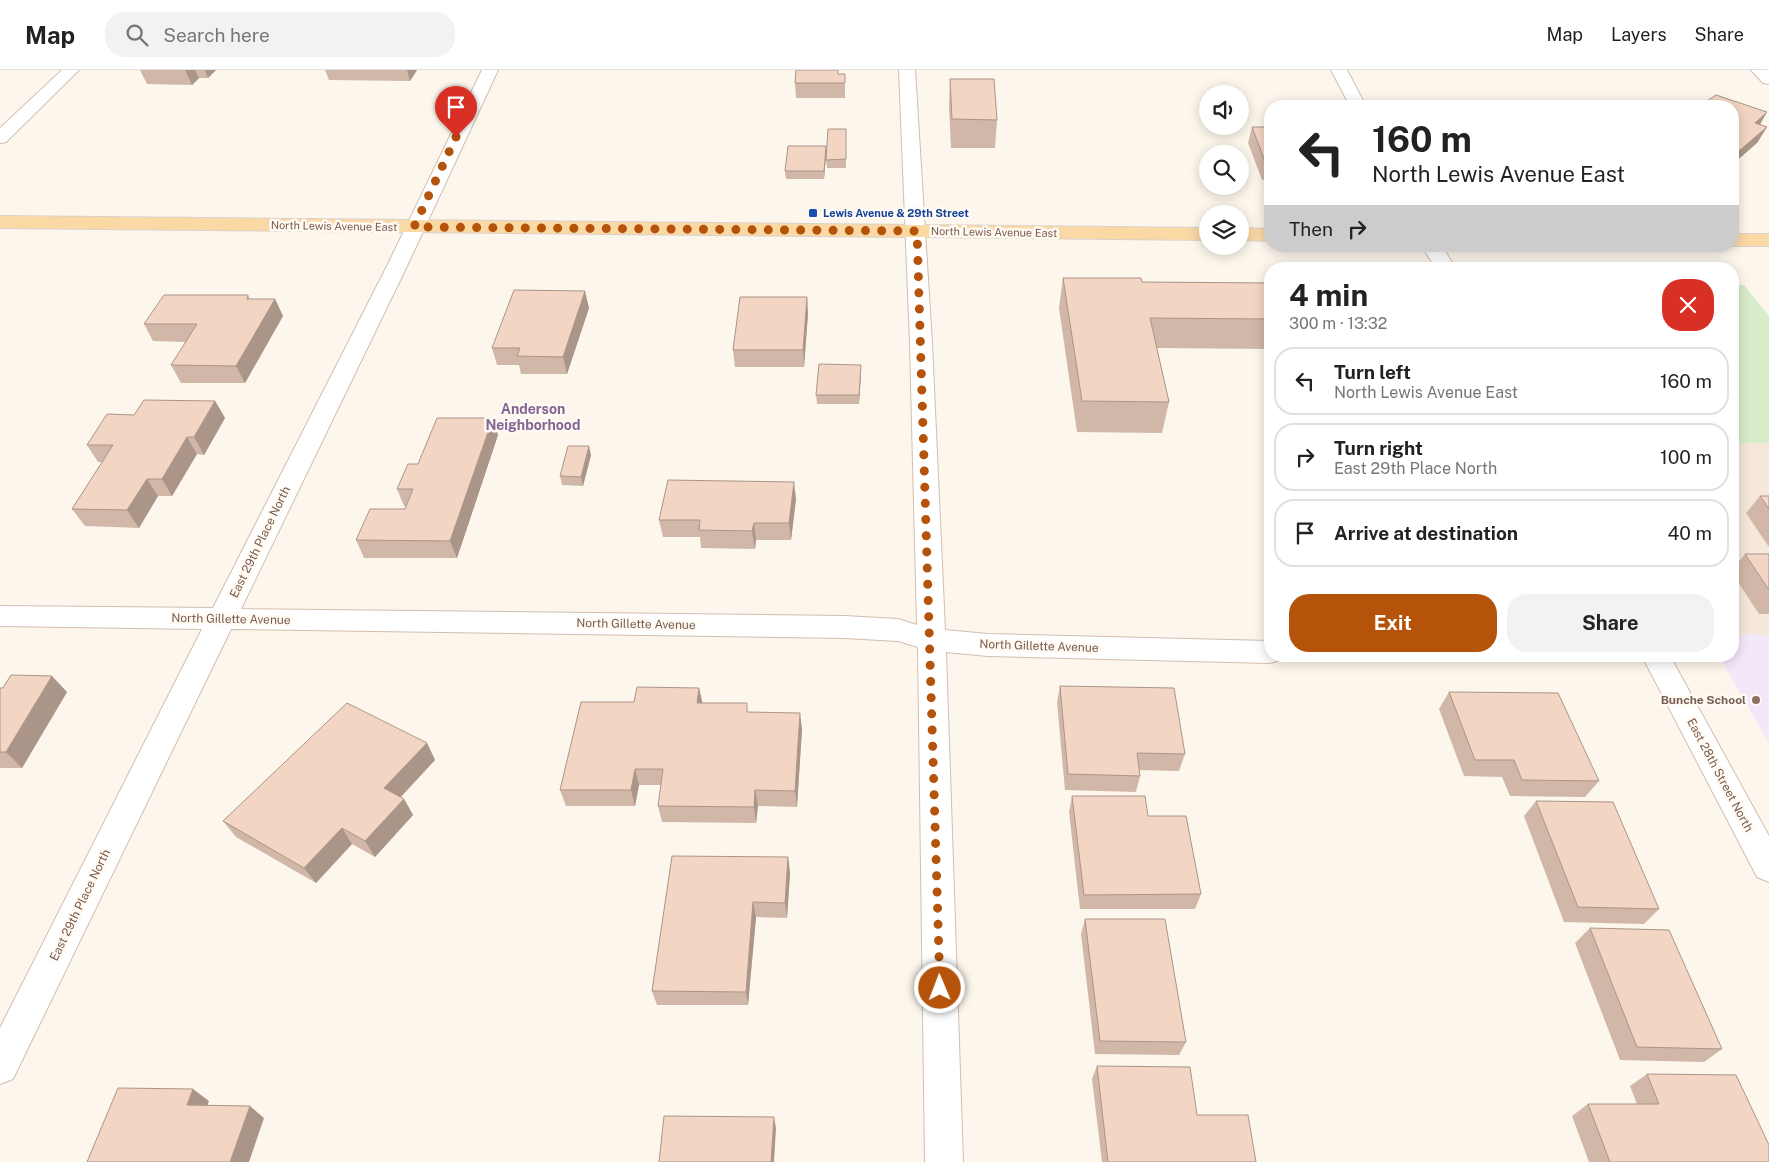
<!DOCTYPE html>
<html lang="en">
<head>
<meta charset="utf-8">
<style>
	:root { --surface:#fff; --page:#f2f2f2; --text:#222; --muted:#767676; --line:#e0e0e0; --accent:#b45309 }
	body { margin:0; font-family:"Public Sans",sans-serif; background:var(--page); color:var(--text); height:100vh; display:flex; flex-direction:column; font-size:19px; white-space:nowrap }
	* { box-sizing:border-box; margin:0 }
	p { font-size:16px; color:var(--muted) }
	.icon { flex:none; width:28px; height:28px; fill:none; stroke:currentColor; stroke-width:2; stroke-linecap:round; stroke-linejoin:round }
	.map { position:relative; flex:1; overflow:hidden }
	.panel { position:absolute; left:1264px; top:192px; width:475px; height:400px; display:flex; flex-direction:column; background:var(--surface); border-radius:20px; box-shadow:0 2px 12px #0003 }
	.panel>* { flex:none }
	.hud { position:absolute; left:1264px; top:30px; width:475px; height:152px; border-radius:20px; box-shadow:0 2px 12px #0003; background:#fff; color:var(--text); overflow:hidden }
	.controls { position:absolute; left:1199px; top:15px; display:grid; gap:10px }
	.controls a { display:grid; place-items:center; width:50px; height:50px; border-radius:50%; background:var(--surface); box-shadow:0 2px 12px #0003; font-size:25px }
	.pin { position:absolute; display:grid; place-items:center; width:42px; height:42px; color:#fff; margin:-51px -21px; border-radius:50% 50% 50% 0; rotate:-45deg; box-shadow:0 0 5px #0007 }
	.pin .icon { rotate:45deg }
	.me { position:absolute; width:55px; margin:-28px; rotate:359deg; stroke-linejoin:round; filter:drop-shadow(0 0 4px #0008) }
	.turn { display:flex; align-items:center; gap:18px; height:105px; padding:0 25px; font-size:22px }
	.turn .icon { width:65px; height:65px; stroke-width:2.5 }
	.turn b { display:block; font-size:35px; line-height:42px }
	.then { display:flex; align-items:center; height:48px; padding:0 25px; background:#0003; gap:10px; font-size:19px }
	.round { display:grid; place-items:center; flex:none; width:52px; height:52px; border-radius:20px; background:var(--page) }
	.head { display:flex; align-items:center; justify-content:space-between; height:85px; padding:0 25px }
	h1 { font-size:30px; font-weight:700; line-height:38px }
	.action { display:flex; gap:10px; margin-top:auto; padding:10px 25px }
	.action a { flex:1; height:58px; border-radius:20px; background:var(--accent); color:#fff; font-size:20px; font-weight:700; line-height:58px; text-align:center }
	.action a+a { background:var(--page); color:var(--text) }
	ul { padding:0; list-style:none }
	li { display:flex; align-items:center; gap:15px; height:68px; margin:0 10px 8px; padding:0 15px; border:2px solid var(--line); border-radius:20px }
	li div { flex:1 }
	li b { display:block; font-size:19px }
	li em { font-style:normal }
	header { display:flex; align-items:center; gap:30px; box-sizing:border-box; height:70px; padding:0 25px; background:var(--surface); border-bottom:1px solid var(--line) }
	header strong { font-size:24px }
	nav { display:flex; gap:28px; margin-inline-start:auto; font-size:18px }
	.search { width:350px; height:45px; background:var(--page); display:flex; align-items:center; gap:12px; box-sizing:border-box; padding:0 18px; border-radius:20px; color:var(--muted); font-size:19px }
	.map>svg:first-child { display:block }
	.residential { fill:#f5e8da }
	.education { fill:#f3e8fa }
	.green { fill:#d8ecc9 }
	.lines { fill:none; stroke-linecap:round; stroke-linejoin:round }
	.minor-casing { stroke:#d1beb0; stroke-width:2 }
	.major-casing { stroke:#dad1cd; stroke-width:2 }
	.minor { fill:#fff; fill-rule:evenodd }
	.major { fill:#fbd9a5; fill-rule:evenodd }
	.wall { fill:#d1b7a8 }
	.shaded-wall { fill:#aa9588 }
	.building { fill:#f3d5c3; stroke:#aa9588 }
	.route { stroke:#b45309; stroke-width:9; stroke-dasharray:0 16.2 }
	.transit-dot { fill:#1a4fb4; stroke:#fffaf3; stroke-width:2 }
	.education-dot { fill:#8d6e63; stroke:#fffaf3; stroke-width:2 }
	.labels { text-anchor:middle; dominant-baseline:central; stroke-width:5; stroke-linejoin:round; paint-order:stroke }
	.far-transit-label { font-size:11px; font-weight:bold; fill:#164399; stroke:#fffaf3; text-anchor:start }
	.far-street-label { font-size:11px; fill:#7a5c4d; stroke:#fffaf3 }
	.street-label { font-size:12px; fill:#7a5c4d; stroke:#fffaf3 }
	.education-label { font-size:12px; font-weight:bold; fill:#785e54; stroke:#fffaf3; text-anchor:end }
	.neighbourhood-label { font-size:14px; font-weight:bold; fill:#846695; stroke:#fffaf3 }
</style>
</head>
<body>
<header>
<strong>Map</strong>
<div class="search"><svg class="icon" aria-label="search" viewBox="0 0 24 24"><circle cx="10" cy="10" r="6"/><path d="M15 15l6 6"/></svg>Search here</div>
<nav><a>Map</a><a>Layers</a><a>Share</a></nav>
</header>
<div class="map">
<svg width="1769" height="1092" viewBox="0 0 1769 1092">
	<rect width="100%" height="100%" fill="#fdf6ec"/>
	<path class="residential" d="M1733,373h36v192l-36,-1z"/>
	<path class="education" d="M1733,564l36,1v108l-50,-87h13z"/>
	<path class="green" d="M1733,215h11l25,31v127h-36z"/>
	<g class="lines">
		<g class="minor-casing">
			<path id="minor" d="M62,0h17l-73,72 -6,1v-15z
				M482,0h16l-91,196 -166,343 603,7 54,3 19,6 -7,-282 -11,-273h16l17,273 13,287 43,4 282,7v15h12l-2,4 -10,3 -282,-7 -42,-4 17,510h-38l-7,-515 -20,-6 -54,-3 -613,-9 -218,450 -13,5v-56l202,-399 -202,-3v-20l213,2 174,-342z
				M1331,0h16l19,36h-16z
				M1751,0h18v14l-6,-1z
				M1422,176h20l14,23h-20z
				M1642,586h28l99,180v46l-12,-5z"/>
		</g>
		<g class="major-casing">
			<path id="major" d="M0,146l1208,12v12l-1208,-12z
				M1240,158l30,1v12l-30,-1z
				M1732,164h37v12h-37z"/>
		</g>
		<use href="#minor" class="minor"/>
		<use href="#major" class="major"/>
	</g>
	<path class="wall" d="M140,0h76l-8,8h-9l-7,7 -45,-1z
		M325,0h92l-7,11 -81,-1z
		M838,0v4h7v24h-49l-1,-15z
		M950,9l47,41 -2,28h-44l-2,-41z
		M1707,31l60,11 -7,12 7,3 -10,16 -25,-37h-27z
		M1252,57h18v53h-8l-14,-37z
		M846,59v39h-19l-1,-8z
		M826,76v8l-2,25h-38l-1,-8z
		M1063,208l79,4 128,1v66l-113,-1 12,54 -7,31 -85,-1 -18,-124z
		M248,225l2,4h25l8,17 -38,67h-64l-10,-18 15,-23 -33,-1 -9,-17z
		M807,227l1,17 -4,53h-69l-2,-17z
		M589,238l-22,66h-46l-2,-9h-22l-5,-17z
		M861,303l-2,31h-42l-1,-9z
		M215,331l10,17 -21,37 -7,-1 -25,42h-14l-19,32 -54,-2 -13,-17 30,-47h-4l-11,-17 47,-30z
		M498,365l-41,123h-93l-8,-18 49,-31 1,-3h-2l-7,-17 21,-25z
		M591,385l-8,31 -21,-1 -2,-9z
		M1760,426h9v51l-23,-34z
		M796,429l-5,41h-35l-1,9 -54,-1 -1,-11h-37l-4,-17z
		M1745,484h24v60h-10l-27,-41v-3z
		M1060,616l125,68 -6,17 -40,-1 1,6 -4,16 -71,-2 -8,-88z
		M0,618l67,4 -45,76h-22z
		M699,618l3,15 47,9 53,17 -5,78 -39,-1 -2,17 -94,-1 -4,-16 3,-21h-22l-4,21h-69l-6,-16 74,-88z
		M1449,622l150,89 -14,16 -75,-1 -8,-19 -38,-1 -25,-67z
		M427,673l8,17 -34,37 3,2 9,16 -38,42 -23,-13 -36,39 -80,-46 -13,-16z
		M1072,726l76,20 53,78 -6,15h-115l-11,-97z
		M1536,731l123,108 -15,15 -80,-2 -40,-106z
		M788,787l2,16 -3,45 -31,-1 -8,88h-91l-5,-14z
		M1085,849l101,123 -7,13 -84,-1 -14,-120z
		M1590,858l132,121 -18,13 -84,-2 -45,-117z
		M1097,996l100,49 59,47h-154l-10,-83z
		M1647,1004l122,88h-180l-17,-46 16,-12h49l-7,-18z"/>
	<path class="shaded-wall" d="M185,0h10l4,8 -7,7z
		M205,0h11l-8,8z
		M407,0h10l-7,11z
		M1767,42l-9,16 -3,-5z
		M1767,57l-10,16 -25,22v-8z
		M826,76v8l-2,25v-8z
		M585,221l4,17 -22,66 -4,-17z
		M807,227l1,17 -4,53 -1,-17z
		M275,229l8,17 -38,67 -9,-17z
		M861,295v8l-2,31v-9z
		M215,331l10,17 -21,37 -10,-18z
		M493,348l5,17 -41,123 -7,-17z
		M187,367l10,17 -25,42 -10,-17z
		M589,376l2,9 -8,31 -2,-9z
		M147,409l11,17 -19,32 -12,-18z
		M794,412l2,17 -5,41 -2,-17z
		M754,453l2,17 -1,9 -3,-18z
		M52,606l15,16 -45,76 -16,-16z
		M699,618l4,17 -6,-2z
		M800,643l2,16 -5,78 -2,-16z
		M427,673l8,17 -41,44 -10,-16z
		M635,699l4,16 -4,21 -4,-16z
		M755,720l3,16 -2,17 -2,-16z
		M404,729l9,16 -38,42 -10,-16z
		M342,758l10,16 -36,39 -12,-15z
		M788,787l2,16 -3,45 -2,-15z
		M753,832l3,15 -8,88 -2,-13z
		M193,1019l16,12 -6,16 -16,-12z
		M250,1036l14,12 -15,44h-19z
		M774,1047l2,11 -2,34h-3z"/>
	<path class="building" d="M796,0h42v4h7v9h-50z
		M950,9h44l3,41 -45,-1z
		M1716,25l51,17 -12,11 12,4 -35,30v-51h-26l5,-3 -4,-2z
		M1252,57h18v37h-4z
		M828,59h18v30l-20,1z
		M788,76h38l-2,25h-39z
		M1063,208h78l1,4 128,1v36l-120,-1 19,84 -87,-1z
		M514,220l71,1 -22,66 -46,-1 3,-8h-28z
		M164,225h84l-1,4h28l-39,67 -65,-1 26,-41h-53z
		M740,227h67l-4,53h-70z
		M819,294l42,1 -2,30h-43z
		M144,330l71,1 -21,36h-7l-25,42h-15l-20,31 -55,-1 41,-64h-26l20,-31 27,1z
		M437,348h56l-43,123 -94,-1 14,-31h35l8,-20h-16l11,-25h10z
		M568,376h21l-8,31 -21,-1z
		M668,410l126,2 -5,41h-35l-2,8 -53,-1 1,-10h-41z
		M1760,426h9v13z
		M1745,484h24v36z
		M11,605l41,1 -46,76h-6v-64h3z
		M1060,616l114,2 11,66 -48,-1 3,23 -72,-2z
		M637,617l62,1 -2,15h50v9l53,1 -5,78 -40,-1 -1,17 -96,-1 5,-37h-28l-4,21h-71l21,-88h53z
		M1449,622l109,1 41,88 -77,-1 -8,-20h-39z
		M347,633l80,40 -43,45 20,11 -39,42 -23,-13 -38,40 -81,-47z
		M1072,726h73l3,20h38l15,78 -117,1z
		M1536,731l77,1 46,107 -81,-2z
		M672,786l116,1 -3,46 -32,-1 -7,90 -94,-1z
		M1085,849h80l21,123 -86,-1z
		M1590,858l79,2 53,119 -85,-2z
		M1097,996l93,1 7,48h51l8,47h-148z
		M1647,1004l89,1 33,70v17h-159l-22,-58h71z
		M118,1018l75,1 -6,16 63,1 -20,56h-143z
		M664,1046l110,1 -3,45h-112z"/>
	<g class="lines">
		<path class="route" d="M456,67l-42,90 503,4 23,757"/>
	</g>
	<rect class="transit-dot" x="808" y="138" width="10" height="10" rx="2.5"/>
	<circle class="education-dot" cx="1756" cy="630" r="5"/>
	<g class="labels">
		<g class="far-transit-label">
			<text x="823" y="143">Lewis Avenue &amp; 29th Street</text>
		</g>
		<g class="far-street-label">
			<text transform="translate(334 156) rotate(1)">North Lewis Avenue East</text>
			<text transform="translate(994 162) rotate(1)">North Lewis Avenue East</text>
		</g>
		<g class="street-label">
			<text transform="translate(260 472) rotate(-64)">East 29th Place North</text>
			<text transform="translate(231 549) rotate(1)">North Gillette Avenue</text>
			<text transform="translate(636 554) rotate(1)">North Gillette Avenue</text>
			<text transform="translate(1039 576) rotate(2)">North Gillette Avenue</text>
			<text transform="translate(1720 705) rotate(62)">East 28th Street North</text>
			<text transform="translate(80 835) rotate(-64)">East 29th Place North</text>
		</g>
		<g class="education-label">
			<text x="1746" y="630">Bunche School</text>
		</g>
		<g class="neighbourhood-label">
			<text x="533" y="339">Anderson<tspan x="533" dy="16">Neighborhood</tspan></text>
		</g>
	</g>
</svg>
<div class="controls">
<a><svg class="icon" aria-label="sound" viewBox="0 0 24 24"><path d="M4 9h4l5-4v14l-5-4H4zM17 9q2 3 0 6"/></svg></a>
<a><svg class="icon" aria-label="search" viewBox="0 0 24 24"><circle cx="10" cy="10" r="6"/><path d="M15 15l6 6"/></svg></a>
<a><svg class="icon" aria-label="layers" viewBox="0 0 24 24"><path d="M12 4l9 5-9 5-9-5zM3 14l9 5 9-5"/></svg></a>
</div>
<div class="pin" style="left:456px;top:67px;background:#d93025"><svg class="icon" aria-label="arrive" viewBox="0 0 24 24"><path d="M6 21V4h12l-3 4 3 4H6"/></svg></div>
<svg class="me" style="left:940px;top:918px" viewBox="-20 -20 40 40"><circle r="17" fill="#b45309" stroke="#fff" stroke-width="3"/><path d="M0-11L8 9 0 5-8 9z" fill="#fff"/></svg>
<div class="hud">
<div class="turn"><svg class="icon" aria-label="left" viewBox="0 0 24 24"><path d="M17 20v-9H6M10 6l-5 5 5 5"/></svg><div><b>160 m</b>North Lewis Avenue East</div></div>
<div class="then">Then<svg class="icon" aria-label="right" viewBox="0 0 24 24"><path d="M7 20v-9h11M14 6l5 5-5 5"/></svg></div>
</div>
<section class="panel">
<div class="head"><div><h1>4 min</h1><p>300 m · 13:32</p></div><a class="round" style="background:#d93025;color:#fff"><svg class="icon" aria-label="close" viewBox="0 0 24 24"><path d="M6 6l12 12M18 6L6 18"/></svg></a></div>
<ul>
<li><svg class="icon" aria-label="left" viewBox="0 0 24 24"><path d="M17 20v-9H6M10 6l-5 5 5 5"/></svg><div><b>Turn left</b><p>North Lewis Avenue East</p></div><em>160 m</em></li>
<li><svg class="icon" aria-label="right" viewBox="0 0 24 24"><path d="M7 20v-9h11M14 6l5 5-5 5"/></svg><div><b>Turn right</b><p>East 29th Place North</p></div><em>100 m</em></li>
<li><svg class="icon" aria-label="arrive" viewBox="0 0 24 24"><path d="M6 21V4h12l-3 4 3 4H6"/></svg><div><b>Arrive at destination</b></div><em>40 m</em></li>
</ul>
<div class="action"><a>Exit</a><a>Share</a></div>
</section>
</div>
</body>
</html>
